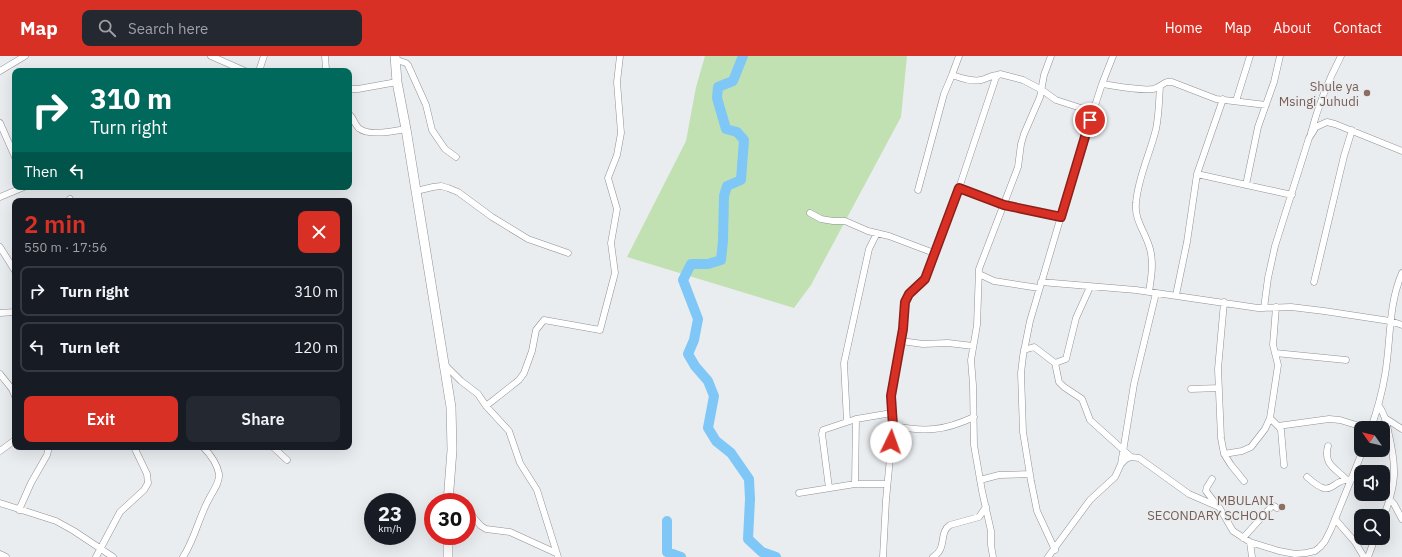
<!DOCTYPE html>
<html lang="en">
<head>
<meta charset="utf-8">
<style>
	:root { --surface:#171b24; --page:#242831; --text:#f1f3f6; --muted:#9ea1a6; --line:#363941; --accent:#d93025 }
	body { margin:0; font-family:"IBM Plex Sans",sans-serif; background:var(--page); color:var(--text); height:100vh; display:flex; flex-direction:column; font-size:15px; white-space:nowrap }
	* { box-sizing:border-box; margin:0 }
	p { font-size:13px; color:var(--muted) }
	.icon { flex:none; width:22px; height:22px; fill:none; stroke:currentColor; stroke-width:2; stroke-linecap:round; stroke-linejoin:round }
	.map { position:relative; flex:1; overflow:hidden }
	.drawer { position:absolute; left:12px; top:142px; width:340px; height:252px; display:flex; flex-direction:column; background:var(--surface); border-radius:8px; box-shadow:0 4px 16px #0002 }
	.drawer>* { flex:none }
	.hud { position:absolute; left:12px; top:12px; width:340px; height:122px; border-radius:8px; box-shadow:0 4px 16px #0002; background:#00695c; color:#fff; overflow:hidden }
	.needle { width:26px; rotate:304deg }
	.controls { position:absolute; left:1354px; top:365px; display:grid; gap:8px }
	.controls a { display:grid; place-items:center; width:36px; height:36px; border-radius:8px; background:var(--surface); box-shadow:0 4px 16px #0002; font-size:20px }
	.speed { position:absolute; left:364px; top:437px; display:flex; gap:8px; font-size:20px; font-weight:700; text-align:center }
	.speed>* { display:grid; place-content:center; width:52px; height:52px; border-radius:50%; background:var(--surface); box-shadow:0 4px 16px #0002; line-height:1 }
	.speed small { font-size:10px; font-weight:400 }
	.speed .limit { border:6px solid #d22; background:#fff; color:#111 }
	.pin { position:absolute; display:grid; place-items:center; width:34px; height:34px; color:#fff; margin:-17px; border:2px solid #fff; border-radius:50%; box-shadow:0 1px 4px #0007 }
	.me { position:absolute; width:44px; margin:-22px; rotate:3deg; stroke-linejoin:round; filter:drop-shadow(0 0 3px #0008) }
	.turn { display:flex; align-items:center; gap:14px; height:84px; padding:0 12px; font-size:18px }
	.turn .icon { width:52px; height:52px; stroke-width:2.5 }
	.turn b { display:block; font-size:28px; line-height:34px }
	.then { display:flex; align-items:center; height:38px; padding:0 12px; background:#0003; gap:8px; font-size:15px }
	.round { display:grid; place-items:center; flex:none; width:42px; height:42px; border-radius:8px; background:var(--page) }
	.overview { display:flex; align-items:center; justify-content:space-between; height:68px; padding:0 12px }
	h1 { font-size:24px; font-weight:600; line-height:30px; color:var(--accent) }
	.button { display:flex; gap:8px; margin-top:auto; padding:8px 12px }
	.button a { flex:1; height:46px; border-radius:8px; background:var(--accent); color:#fff; font-size:16px; font-weight:600; line-height:46px; text-align:center }
	.button a+a { background:var(--page); color:var(--text) }
	ul { padding:0; list-style:none }
	li { display:flex; align-items:center; gap:12px; height:50px; margin:0 8px 6px; padding:0 4px; border:2px solid var(--line); border-radius:8px }
	li div { flex:1 }
	li b { display:block; font-size:15px }
	li em { font-style:normal }
	header { display:flex; align-items:center; gap:24px; box-sizing:border-box; height:56px; padding:0 20px; background:var(--accent); color:#fff }
	header strong { font-size:19px }
	nav { display:flex; gap:22px; margin-inline-start:auto; font-size:14px }
	.search { width:280px; height:36px; background:var(--page); display:flex; align-items:center; gap:10px; box-sizing:border-box; padding:0 14px; border-radius:8px; color:var(--muted); font-size:15px }
	.map>svg:first-child { display:block }
	.green { fill:#c2e1b3 }
	.lines { fill:none; stroke-linecap:round; stroke-linejoin:round }
	.river { stroke:#7fc7f6; stroke-width:10 }
	.street-casing { stroke:#8f9194; stroke-width:7 }
	.secondary-casing { stroke:#8f9194; stroke-width:10 }
	.street { stroke:#fff; stroke-width:6 }
	.secondary { stroke:#fff; stroke-width:9 }
	.route-casing { stroke:#8d1f18; stroke-width:10 }
	.route { stroke:#d93025; stroke-width:7 }
	.education-dot { fill:#8d6e63; stroke:#eaedf0; stroke-width:1.5 }
	.labels { text-anchor:middle; dominant-baseline:central; stroke-width:3; stroke-linejoin:round; paint-order:stroke }
	.education-label { font-size:13px; fill:#785e54; stroke:#eaedf0; text-anchor:end }
</style>
</head>
<body>
<header>
<strong>Map</strong>
<div class="search"><svg class="icon" aria-label="search" viewBox="0 0 24 24"><circle cx="10" cy="10" r="6"/><path d="M15 15l6 6"/></svg>Search here</div>
<nav><a>Home</a><a>Map</a><a>About</a><a>Contact</a></nav>
</header>
<div class="map">
<svg width="1402" height="501" viewBox="0 0 1402 501">
	<rect width="100%" height="100%" fill="#eaedf0"/>
	<path class="green" d="M705,0h202l-6,61 -90,168 -17,23 -167,-51 59,-116 10,-54z"/>
	<g class="lines">
		<path class="river" d="M743,0l-10,25 -15,6 -1,11 9,31 11,3 7,8 -3,40 -14,6 -3,10 -1,45 -2,19 -13,4h-17l-8,16 15,39 -4,21 -6,14 7,12 13,15 6,15 -6,32 8,13 15,12 18,26 1,20 -2,40 14,13 14,5
			M667,465v31l14,5"/>
		<g class="street-casing">
			<path id="street" d="M211,0l34,15
				M325,0l1,13
				M394,3l12,4 2,2 18,40 6,25 13,19 11,8
				M0,15l25,-15
				M259,15l5,-15
				M952,19c9,3 19,7 29,5 6,-1 10,-5 16,-5
				M1102,28c14,2 38,7 51,5 5,-1 9,-5 14,-7h5l44,17 50,6
				M349,33h9l39,-7
				M1236,45l14,-45
				M349,58c5,4 6,12 11,15 9,7 36,2 46,0
				M0,67l15,34
				M1311,77c7,-27 17,-52 30,-77
				M1197,118l95,21
				M1246,129l12,-58 16,-45 6,-26
				M959,132l45,17 57,12
				M918,134l26,-96 8,-19 7,-19
				M416,135l17,-4 8,-1 7,2 10,4 34,25 36,22 40,14
				M0,141l24,-10
				M70,143l1,2
				M810,157l11,6 12,2h12l23,10 21,5 45,17
				M0,191l15,24
				M979,218l15,7 45,7
				M1041,226l95,8 122,18 33,-1 33,4 66,10 12,4
				M1314,226l30,-126 8,-26
				M1149,236c2,-14 5,-28 1,-43 -4,-16 -16,-29 -14,-46 2,-26 14,-49 20,-74 3,-14 3,-29 4,-43
				M1176,239l11,-53 10,-68 26,-75
				M1224,246l-6,67 3,69 3,16 7,11 13,16
				M1264,252l4,-30 7,-32 34,-108 7,-11 11,-5 8,2 67,27
				M0,257l15,-1
				M901,285l22,3 25,-1 25,3
				M1024,294l10,-3 21,16 4,19 5,5 18,12 8,21 41,37
				M1275,297l71,7
				M1055,307l11,-4 10,-41 14,-31
				M445,309l16,16 17,13 8,12 23,25 11,32 17,27 21,67
				M0,318l12,15 3,7
				M1191,333l28,-1
				M486,350l33,-26 5,-7 8,-22 4,-21 8,-10 56,10 15,-57 -4,-30 6,-34 -9,-31 9,-23 4,-22 -4,-51 3,-26
				M1379,350c6,8 8,19 10,29 8,35 7,50 -6,83
				M1270,362l8,8 3,4 3,35
				M1385,362l17,11
				M847,365l-3,-58 25,-114 8,-16
				M893,370c32,6 51,5 81,-9
				M1278,370l51,-7 11,1 26,8
				M1371,372c6,-17 11,-35 14,-53 6,-34 3,-70 17,-102
				M1328,390c-5,18 7,22 18,33
				M273,391l14,13
				M0,395l15,-11
				M1224,398l18,-3 9,-4 14,-18 5,-11 8,-53 -5,-20 3,-38
				M1121,408l13,-80 22,-91
				M1307,421c28,25 21,2 45,2
				M1212,423l-5,8 -1,4 10,13
				M980,424l19,-5 31,-1
				M855,428l1,-65
				M829,432l-7,-54 1,-4 33,-11 36,-6
				M1383,436l11,12 8,15
				M799,437l56,-9h32
				M448,440l11,6
				M0,447l56,18 18,10 39,26
				M19,454l12,-27 16,-28 2,-8
				M467,454l14,16 5,3 24,3 46,21
				M1335,463l20,23 9,15
				M1243,482l28,-31 3,-1 3,2
				M1250,486l2,15
				M1055,494l-18,-39 -6,-30 -8,-49 -2,-59 2,-17 7,-35 50,-169 22,-68 11,-28
				M0,498l6,3
				M96,501l24,-45 24,-22 4,-7 -1,-9 -13,-27
				M183,501c12,-18 16,-41 27,-60 4,-7 10,-16 9,-23 -2,-11 -9,-20 -16,-27
				M883,501l3,-57 7,-74 -2,-30 12,-67 2,-26 4,-9 14,-13 3,-6 33,-87 37,-111 4,-3 23,6 19,10 14,10 37,12
				M933,501c15,-9 5,-24 17,-32l29,-8 7,-10
				M993,501l-2,-12v-14l-9,-40 -8,-46 -1,-60 -2,-25 6,-35 2,-56 39,-102 3,-23 3,-10 16,-37 4,-22 7,-19
				M1048,501l42,-57 25,-23 6,-13 5,-5 5,-2 8,1 50,36 30,13 14,24 17,11 29,9 16,3 11,-1 9,-2 5,-4 5,-6 6,-12 32,-79
				M1368,501l7,-19"/>
		</g>
		<g class="secondary-casing">
			<path id="secondary" d="M395,0l2,26 9,47 45,278 1,43 -4,52
				M448,501v-21"/>
		</g>
		<use href="#street" class="street"/>
		<use href="#secondary" class="secondary"/>
	</g>
	<g class="lines">
		<g class="route-casing">
			<path id="route" d="M891,386l2,-16 -2,-30 12,-67 2,-27 4,-8 16,-15 34,-91 45,17 57,12 29,-97"/>
		</g>
		<use href="#route" class="route"/>
	</g>
	<g class="education-dot">
		<circle cx="1367" cy="37" r="4"/>
		<circle cx="1282" cy="451" r="4"/>
	</g>
	<g class="labels">
		<g class="education-label">
			<text x="1359" y="30">Shule ya<tspan x="1359" dy="15">Msingi Juhudi</tspan></text>
			<text x="1274" y="444">MBULANI<tspan x="1274" dy="15">SECONDARY SCHOOL</tspan></text>
		</g>
	</g>
</svg>
<div class="controls">
<a><svg class="needle" viewBox="-14 -14 28 28"><path d="M0-13l5 13h-10z" fill="#e53935"/><path d="M0 13l5-13h-10z" fill="#9ea1a6"/></svg></a>
<a><svg class="icon" aria-label="sound" viewBox="0 0 24 24"><path d="M4 9h4l5-4v14l-5-4H4zM17 9q2 3 0 6"/></svg></a>
<a><svg class="icon" aria-label="search" viewBox="0 0 24 24"><circle cx="10" cy="10" r="6"/><path d="M15 15l6 6"/></svg></a>
</div>
<div class="speed"><div>23<small>km/h</small></div><div class="limit">30</div></div>
<div class="pin" style="left:1090px;top:64px;background:#d93025"><svg class="icon" aria-label="arrive" viewBox="0 0 24 24"><path d="M6 21V4h12l-3 4 3 4H6"/></svg></div>
<svg class="me" style="left:891px;top:386px" viewBox="-20 -20 40 40"><circle r="19" fill="#fff"/><path d="M0-13L10 11 0 6-10 11z" fill="#d93025"/></svg>
<div class="hud">
<div class="turn"><svg class="icon" aria-label="right" viewBox="0 0 24 24"><path d="M7 20v-9h11M14 6l5 5-5 5"/></svg><div><b>310 m</b>Turn right</div></div>
<div class="then">Then<svg class="icon" aria-label="left" viewBox="0 0 24 24"><path d="M17 20v-9H6M10 6l-5 5 5 5"/></svg></div>
</div>
<section class="drawer">
<div class="overview"><div><h1>2 min</h1><p>550 m · 17:56</p></div><a class="round" style="background:#d93025;color:#fff"><svg class="icon" aria-label="close" viewBox="0 0 24 24"><path d="M6 6l12 12M18 6L6 18"/></svg></a></div>
<ul>
<li><svg class="icon" aria-label="right" viewBox="0 0 24 24"><path d="M7 20v-9h11M14 6l5 5-5 5"/></svg><div><b>Turn right</b></div><em>310 m</em></li>
<li><svg class="icon" aria-label="left" viewBox="0 0 24 24"><path d="M17 20v-9H6M10 6l-5 5 5 5"/></svg><div><b>Turn left</b></div><em>120 m</em></li>
</ul>
<div class="button"><a>Exit</a><a>Share</a></div>
</section>
</div>
</body>
</html>
